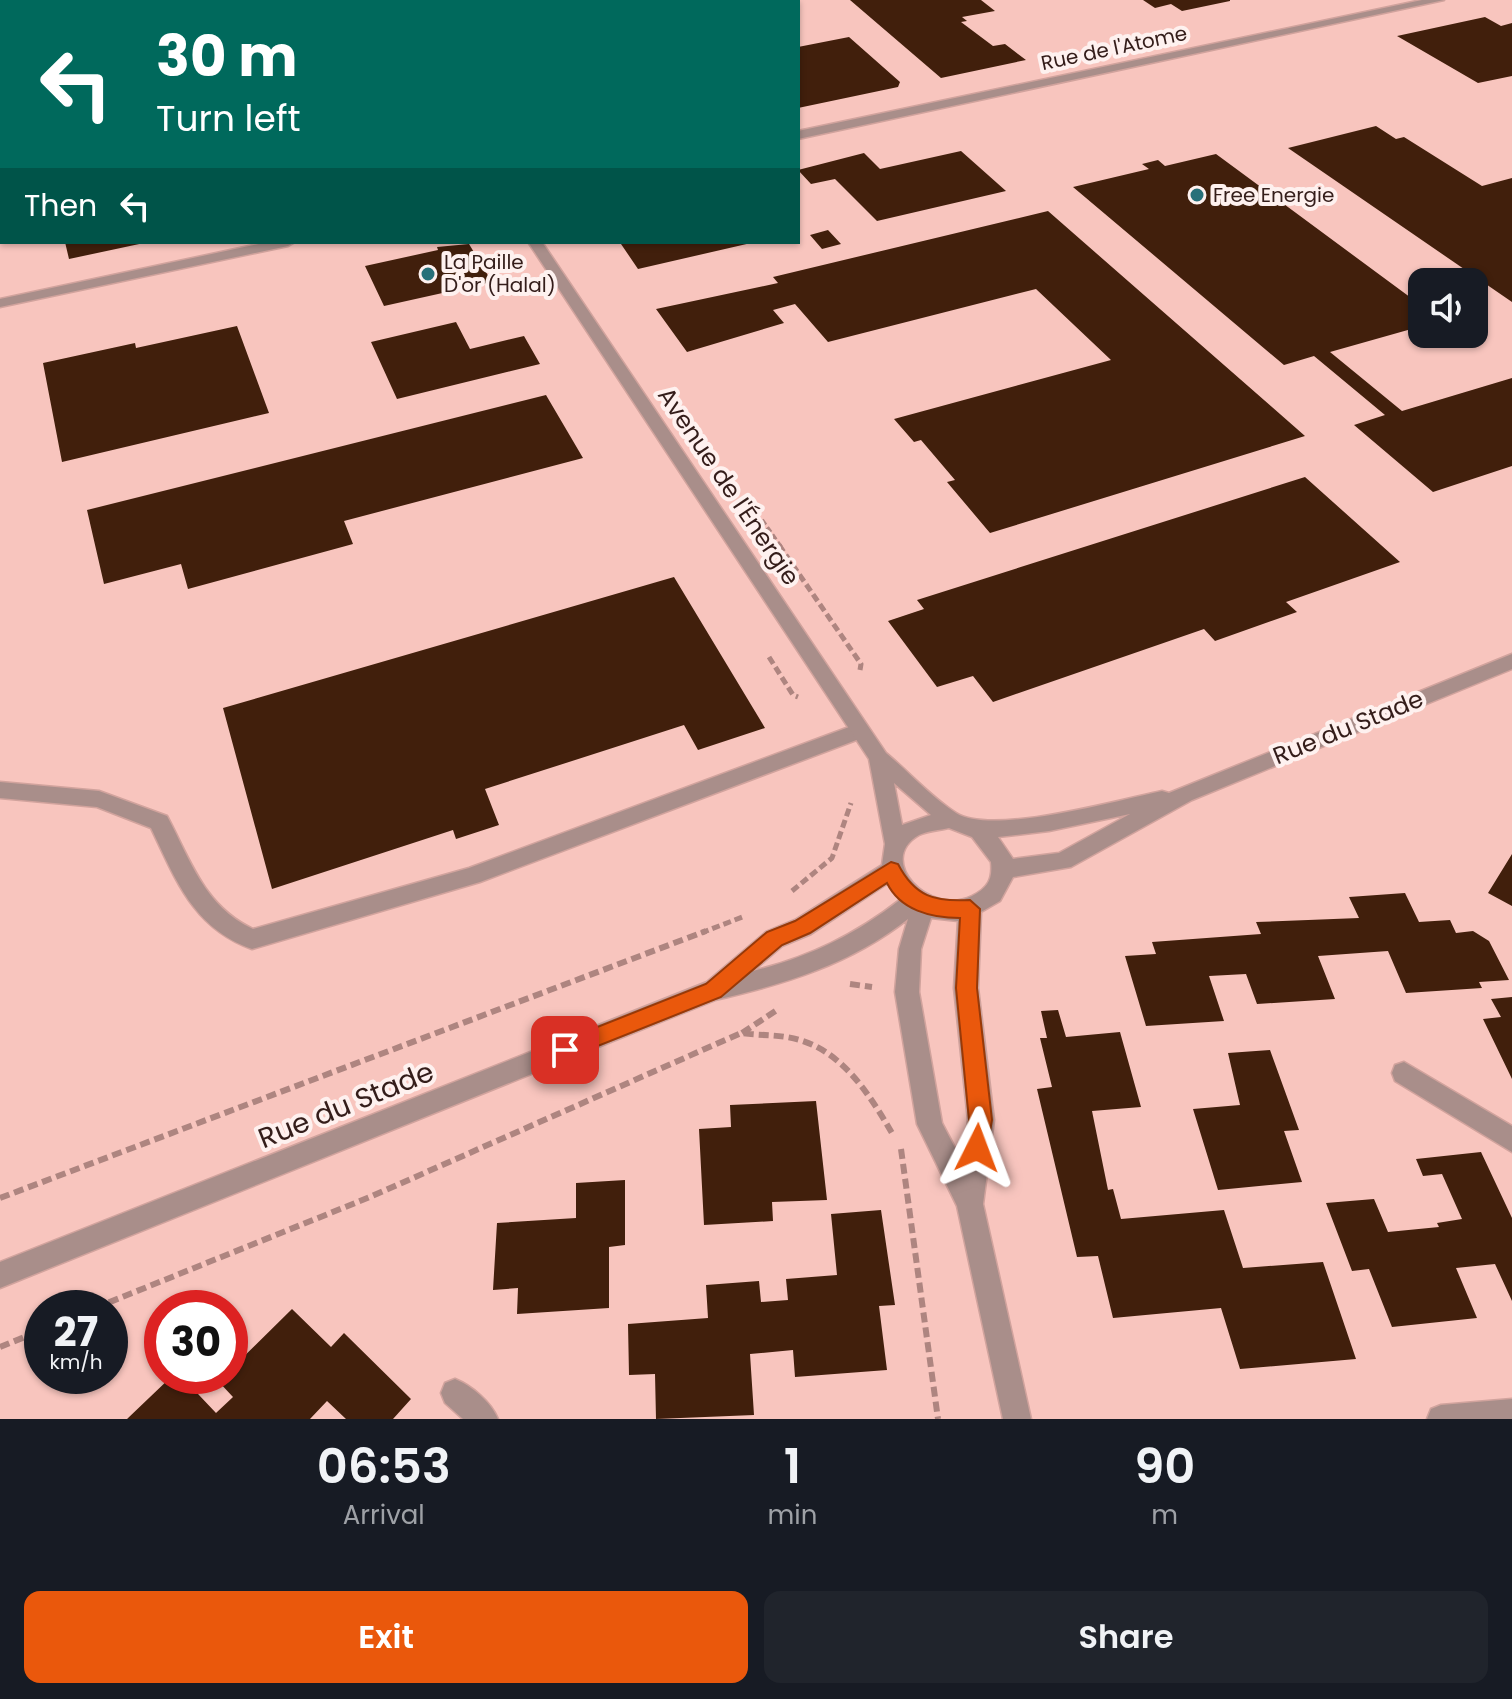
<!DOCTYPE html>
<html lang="en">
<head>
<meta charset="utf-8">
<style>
	:root { --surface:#171b24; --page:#20242c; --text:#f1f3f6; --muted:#9ea1a6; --accent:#ea580c }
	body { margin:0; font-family:Poppins,sans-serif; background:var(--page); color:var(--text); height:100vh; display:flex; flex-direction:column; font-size:30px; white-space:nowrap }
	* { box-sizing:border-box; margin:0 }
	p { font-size:26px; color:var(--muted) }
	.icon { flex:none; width:44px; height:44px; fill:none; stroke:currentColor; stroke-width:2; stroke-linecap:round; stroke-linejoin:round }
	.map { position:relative; height:1419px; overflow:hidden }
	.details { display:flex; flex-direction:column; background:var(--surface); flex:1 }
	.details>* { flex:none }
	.banner { position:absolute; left:0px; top:0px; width:800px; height:244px; box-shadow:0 2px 6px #0004; background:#00695c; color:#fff; overflow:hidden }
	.tools { position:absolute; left:1408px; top:268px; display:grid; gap:16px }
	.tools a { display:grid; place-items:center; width:80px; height:80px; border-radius:16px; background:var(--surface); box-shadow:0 2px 6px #0004; font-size:40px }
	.speed { position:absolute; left:24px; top:1290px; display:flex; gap:16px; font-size:40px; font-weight:700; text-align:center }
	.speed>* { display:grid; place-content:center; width:104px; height:104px; border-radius:50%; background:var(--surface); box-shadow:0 2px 6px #0004; line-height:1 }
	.speed small { font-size:20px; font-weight:400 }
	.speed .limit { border:12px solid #d22; background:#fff; color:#111 }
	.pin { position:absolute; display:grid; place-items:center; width:68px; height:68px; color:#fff; margin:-34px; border-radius:16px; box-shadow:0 4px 12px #0006 }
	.me { position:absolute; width:88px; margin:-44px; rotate:3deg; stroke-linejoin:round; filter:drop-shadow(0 0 6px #0008) }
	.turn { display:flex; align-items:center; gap:28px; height:168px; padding:0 24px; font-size:36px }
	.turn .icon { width:104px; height:104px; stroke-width:2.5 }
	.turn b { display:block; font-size:56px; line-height:68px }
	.then { display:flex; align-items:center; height:76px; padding:0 24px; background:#0003; gap:16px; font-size:30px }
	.eta { display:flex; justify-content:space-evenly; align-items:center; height:136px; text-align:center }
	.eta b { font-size:48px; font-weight:600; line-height:56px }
	.cta { display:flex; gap:16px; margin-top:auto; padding:16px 24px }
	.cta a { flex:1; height:92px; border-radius:16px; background:var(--accent); color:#fff; font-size:32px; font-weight:600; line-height:92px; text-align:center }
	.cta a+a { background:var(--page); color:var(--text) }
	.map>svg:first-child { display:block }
	.building { fill:#411f0c }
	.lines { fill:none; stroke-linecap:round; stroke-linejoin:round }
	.service-casing { stroke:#d1a39d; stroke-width:3 }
	.minor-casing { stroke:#d1a39d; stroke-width:3 }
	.path-far2 { stroke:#ae8580; stroke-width:4; stroke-dasharray:6 3; stroke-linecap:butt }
	.path-far1 { stroke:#ae8580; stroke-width:5; stroke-dasharray:8 4; stroke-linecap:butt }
	.path { stroke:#ae8580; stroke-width:6; stroke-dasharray:10 5; stroke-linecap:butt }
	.service { fill:#a98e8a; fill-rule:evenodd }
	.minor { fill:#a98e8a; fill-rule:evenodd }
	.route { fill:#ea580c; stroke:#983908; stroke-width:2 }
	.poi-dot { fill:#277079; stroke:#fef1ef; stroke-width:3 }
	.labels { text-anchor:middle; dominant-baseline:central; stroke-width:8; stroke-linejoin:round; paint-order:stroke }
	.far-street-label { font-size:20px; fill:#341d1a; stroke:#fef1ef }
	.far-poi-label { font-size:20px; fill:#341d1a; stroke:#fef1ef; text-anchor:start }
	.street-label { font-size:24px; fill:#341d1a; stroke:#fef1ef }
	.near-street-label { font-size:28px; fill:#341d1a; stroke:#fef1ef }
</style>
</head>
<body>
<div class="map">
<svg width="1512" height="1419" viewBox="0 0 1512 1419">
	<rect width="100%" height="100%" fill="#f8c5be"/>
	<path class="building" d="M850,0h131l14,11 -33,6 5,4 -6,1 32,24 12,-2 21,16 -85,18z
		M1143,0h87v1l-48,10 -11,-7 -16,4z
		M1485,17l16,9 11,-3v53l-34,7 -81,-47z
		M849,37l51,45 -2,5 -100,21v-61z
		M1376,126l20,13 8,-2 78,49 30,-8v124l-224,-154z
		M961,151l45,40 -129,30 -42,-42 -24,5 -13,-14 66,-17 16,16z
		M1216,154l206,152v20l-92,26 72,59 110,-33v88l-79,26 -79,-67 31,-10 -71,-59 -30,9 -211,-178 76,-18 -7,-5 16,-4 7,6z
		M1048,211l257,225 -315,97 -43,-51 8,-2 -34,-40 -7,2 -20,-23 217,-59 -75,-71 -208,53 -33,-38 -22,6 11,13 -97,29 -31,-43 122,-26 -5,-6z
		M828,230l13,14 -19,5 -12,-14z
		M65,242h79v1l-75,16z
		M613,242h138v1l-113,26 -17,-25z
		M469,244l23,38 -108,24 -19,-40 73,-16 -1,-3z
		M456,322l14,27 54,-13 16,28 -143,35 -26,-57z
		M237,326l32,87 -207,49 -19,-99 92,-20 1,5z
		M546,395l37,63 -239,63 9,23 -165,45 -7,-25 -77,20 -17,-74z
		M1305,477l95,85 -114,40 11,10 -82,29 -11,-12 -211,73 -20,-26 -36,11 -49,-66 36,-12 -7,-9z
		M674,577l91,151 -67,22 -14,-25 -199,64 14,36 -43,14 -3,-9 -181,59 -49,-181z
		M1512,854v52l-24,-13z
		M1405,893l14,29 31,-2 6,13 17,-2 16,10 20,39 -30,2 3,6 -76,5 -18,-42 -70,5 17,43 -78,5 -11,-30 -37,2 15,45 -78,5 -21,-70 31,-2 -4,-12 109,-8 -5,-12 103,-4 -10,-21z
		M1512,997v82l-29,-60 18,-2 -10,-18z
		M1058,1010l8,27 54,-5 21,75 -49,4 16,79 5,-1 8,30 103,-9 19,58 80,-6 33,97 -116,10 -19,-61 -108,10 -15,-62 -21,1 -40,-168 15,-2 -12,-49h7l-6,-27z
		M1270,1050l29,80 -15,1 18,51 -84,8 -25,-81 47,-4 -12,-52z
		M816,1101l11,99 -55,2 1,19 -69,4 -5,-96 32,-2 -1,-22z
		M1481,1152l31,66v83l-17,-37 -39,4 21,50 -85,9 -23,-58 -17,2 -26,-68 48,-4 14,33 51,-5 -2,-4 25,-4 -20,-45 -19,2 -7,-17z
		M625,1180v65l-16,2v61l-92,6 1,-26 -25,2 4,-67 79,-5v-35z
		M881,1210l14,95 -16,1 8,64 -92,7 -2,-27 -43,4 4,61 -98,4 -1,-45 -26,1 -1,-51 80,-6 -2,-33 53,-4 2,21 27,-2 -2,-21 51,-4 -6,-61z
		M292,1309l39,38 13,-14 67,66 -18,20h-47l-19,-18 -17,18h-183l45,-43h9l35,37 17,-16 -15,-16 12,-5v-6z"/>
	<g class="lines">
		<g class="service-casing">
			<path id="service" d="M860,723l10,8 -3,5 -387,146 -228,67c-59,-21 -76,-69 -101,-121l-54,-21 -97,-9v-16l99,9 68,25c24,45 37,90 86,113l216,-61z"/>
		</g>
		<g class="minor-casing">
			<path id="minor" d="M373,0h12l1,2h-12z
				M1422,0h22l-646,139v-8z
				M268,242h27l-7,4 -288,61v-8z
				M528,242h14l344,511c23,19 45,44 70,60 36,23 163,-13 206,-22l7,2 343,-139v15l-320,131 -121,67 -58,10 -13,24 -19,11 -3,76 16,132 -11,84 48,215h-28l-46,-213 -40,-82 -22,-132 4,-43 9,-30c-57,45 -123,65 -193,81l-715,288v-26l707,-280 59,-50 29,-12 87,-55 3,-21 -16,-85zM894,783l37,32 -29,10zM1130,814l-71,39 -46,6 -15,-22 51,-6zM949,828l23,9 19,25c2,17 -3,26 -19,34 -43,21 -97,-36 -53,-61 8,-4 21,-5 30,-7zM888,883l13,16c-46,36 -92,58 -148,72l29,-25 29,-12zM931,918l27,3 -4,67 14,132 -5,43 -21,-40 -23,-131 2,-43z
				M1404,1062l108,64v26l-117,-71 -3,-8 3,-8z
				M455,1379c17,7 36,23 43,40h-35l-18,-16 -4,-10 4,-10z
				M1512,1399v20h-85l4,-10 10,-4z"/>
		</g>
		<path class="path-far2" d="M762,520l19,27"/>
		<path class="path-far1" d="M779,545l82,119 -1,6
			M769,657l24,38 5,2
			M792,891l40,-33 19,-55
			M701,933l44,-17"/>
		<path class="path" d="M850,984l22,3
			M742,1033l35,-23
			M901,1149l37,270
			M0,1198l706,-267
			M95,1308l275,-111 371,-164c20,3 42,1 62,8 42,14 68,56 89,92
			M0,1347l42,-17"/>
		<use href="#service" class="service"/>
		<use href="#minor" class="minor"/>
	</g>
	<path class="route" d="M891,862l7,2c17,33 37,38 72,36l10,9 -3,79 15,132 -6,35 -9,4 -8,-4 -3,-7 3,-28 -13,-132 4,-70c-29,0 -60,-8 -73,-35l-77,50 -28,12 -61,52 -156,62 -8,-3 -3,-6 3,-7 149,-59 61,-52 28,-11z"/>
	<g class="poi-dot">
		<circle cx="1197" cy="195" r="8"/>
		<circle cx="428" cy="274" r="8"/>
	</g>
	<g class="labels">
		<g class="far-street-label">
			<text transform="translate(1114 48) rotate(-12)">Rue de l'Atome</text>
		</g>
		<g class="far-poi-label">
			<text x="1213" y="195">Free Energie</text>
			<text x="444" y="262">La Paille<tspan x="444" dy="23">D'or (Halal)</tspan></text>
		</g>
		<g class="street-label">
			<text transform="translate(729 486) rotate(56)">Avenue de l'Énergie</text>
			<text transform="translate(1348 727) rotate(-22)">Rue du Stade</text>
		</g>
		<g class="near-street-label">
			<text transform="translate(346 1105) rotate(-22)">Rue du Stade</text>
		</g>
	</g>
</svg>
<div class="tools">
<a><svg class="icon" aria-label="sound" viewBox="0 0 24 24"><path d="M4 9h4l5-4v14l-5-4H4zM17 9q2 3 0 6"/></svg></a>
</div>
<div class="speed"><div>27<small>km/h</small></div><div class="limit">30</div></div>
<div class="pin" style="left:565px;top:1050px;background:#d93025"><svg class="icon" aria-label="arrive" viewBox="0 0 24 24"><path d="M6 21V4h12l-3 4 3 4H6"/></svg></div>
<svg class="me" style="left:977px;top:1148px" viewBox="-20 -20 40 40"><path d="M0-17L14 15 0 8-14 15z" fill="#ea580c" stroke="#fff" stroke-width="4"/></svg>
<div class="banner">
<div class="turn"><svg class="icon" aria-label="left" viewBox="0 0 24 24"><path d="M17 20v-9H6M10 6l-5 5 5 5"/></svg><div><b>30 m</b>Turn left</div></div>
<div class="then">Then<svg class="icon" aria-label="left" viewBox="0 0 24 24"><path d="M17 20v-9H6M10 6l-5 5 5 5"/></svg></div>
</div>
</div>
<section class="details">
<div class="eta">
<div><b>06:53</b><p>Arrival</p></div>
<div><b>1</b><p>min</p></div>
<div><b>90</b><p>m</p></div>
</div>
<div class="cta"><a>Exit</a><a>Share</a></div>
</section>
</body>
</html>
